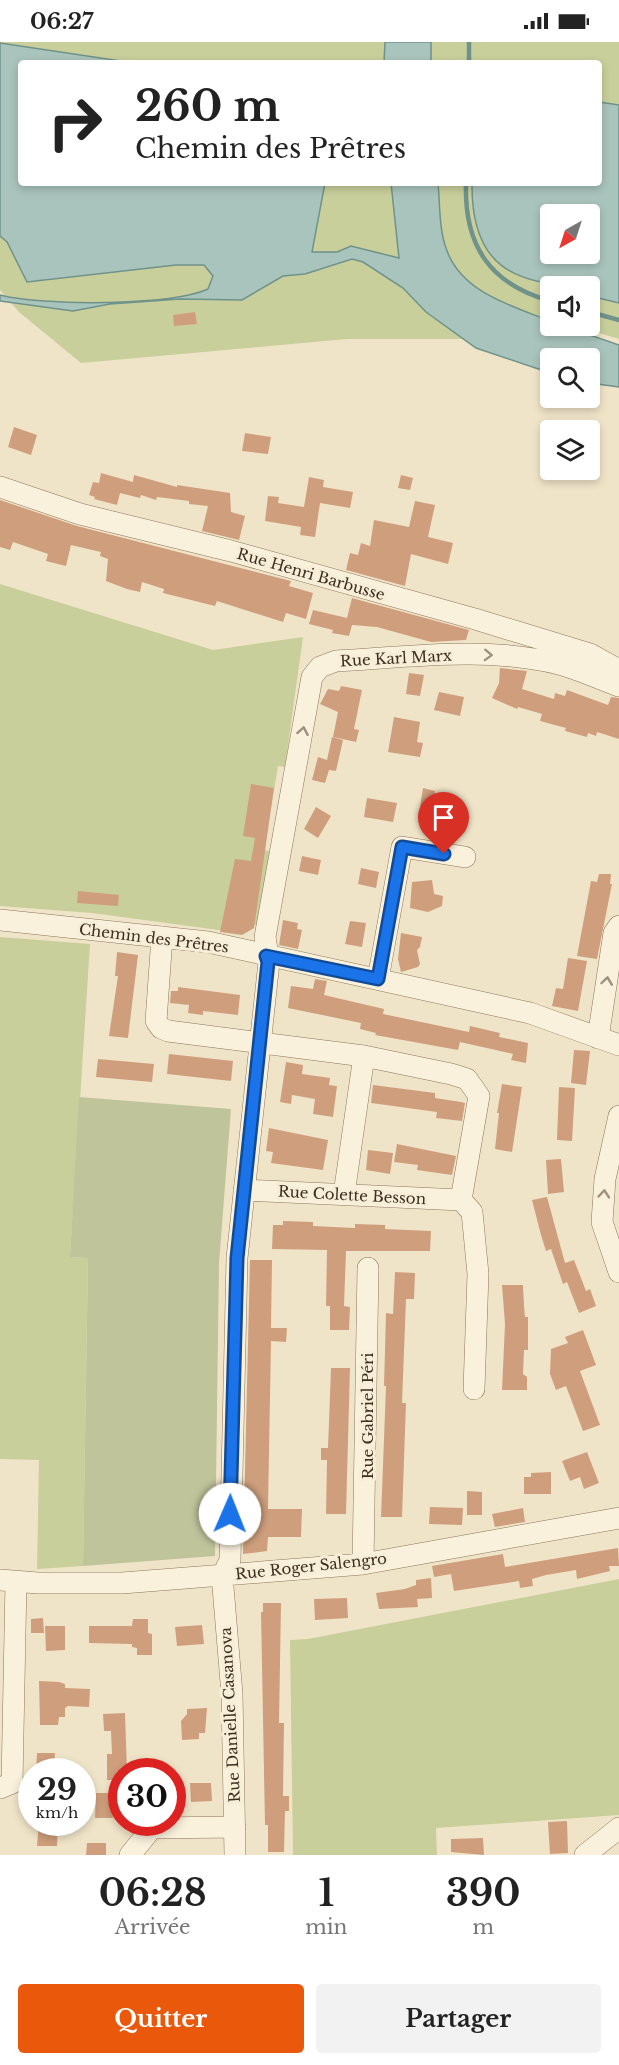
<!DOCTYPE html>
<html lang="fr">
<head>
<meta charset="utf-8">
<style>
	:root { --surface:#fff; --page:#f2f2f2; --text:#222; --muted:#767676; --accent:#ea580c }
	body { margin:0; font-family:"Libre Baskerville",serif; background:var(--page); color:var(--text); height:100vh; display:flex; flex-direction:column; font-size:22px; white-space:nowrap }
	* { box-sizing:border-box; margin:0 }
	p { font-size:20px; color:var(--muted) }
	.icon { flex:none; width:33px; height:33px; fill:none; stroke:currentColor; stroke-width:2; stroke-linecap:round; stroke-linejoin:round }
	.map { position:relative; height:1813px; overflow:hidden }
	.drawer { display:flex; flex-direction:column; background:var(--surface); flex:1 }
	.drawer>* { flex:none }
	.guide { position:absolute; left:18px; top:18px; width:584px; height:126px; border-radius:6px; box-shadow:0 3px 9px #0003; background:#fff; color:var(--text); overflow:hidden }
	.needle { width:39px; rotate:219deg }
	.controls { position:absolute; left:540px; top:162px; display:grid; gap:12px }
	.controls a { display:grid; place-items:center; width:60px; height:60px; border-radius:6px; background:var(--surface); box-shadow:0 3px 9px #0003; font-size:30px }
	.speed { position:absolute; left:18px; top:1716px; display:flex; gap:12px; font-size:30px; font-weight:700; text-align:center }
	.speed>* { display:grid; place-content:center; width:78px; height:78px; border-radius:50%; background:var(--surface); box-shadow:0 3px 9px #0003; line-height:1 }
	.speed small { font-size:15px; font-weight:400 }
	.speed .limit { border:9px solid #d22; background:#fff; color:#111 }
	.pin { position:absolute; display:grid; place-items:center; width:51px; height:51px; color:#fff; margin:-62px -26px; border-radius:50% 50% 50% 0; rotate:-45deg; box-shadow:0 0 6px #0007 }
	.pin .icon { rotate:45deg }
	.me { position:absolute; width:66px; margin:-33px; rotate:1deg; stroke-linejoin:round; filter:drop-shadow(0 0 4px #0008) }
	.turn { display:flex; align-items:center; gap:21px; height:126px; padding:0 18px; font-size:27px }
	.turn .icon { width:78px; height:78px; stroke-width:2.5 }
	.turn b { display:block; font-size:42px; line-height:51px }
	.eta { display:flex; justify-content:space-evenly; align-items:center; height:102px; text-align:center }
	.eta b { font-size:36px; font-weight:700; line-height:42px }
	.primary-button { display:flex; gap:12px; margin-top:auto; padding:12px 18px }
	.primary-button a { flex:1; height:69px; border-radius:6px; background:var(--accent); color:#fff; font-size:24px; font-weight:700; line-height:69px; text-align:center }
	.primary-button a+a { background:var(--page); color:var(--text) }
	.status { display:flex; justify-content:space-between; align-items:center; height:42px; padding:0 30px; background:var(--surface); direction:ltr }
	.status svg { height:16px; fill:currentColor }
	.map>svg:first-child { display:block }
	.green { fill:#c9cf9b; fill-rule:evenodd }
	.cemetery { fill:#bfc49a }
	.water { fill:#a9c4bc; stroke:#6f938a; stroke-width:1.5; fill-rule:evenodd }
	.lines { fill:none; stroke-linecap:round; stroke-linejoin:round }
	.stream { stroke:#6f938a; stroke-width:4.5 }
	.building { fill:#cf9f7d }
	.minor-casing { stroke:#8d765c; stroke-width:22 }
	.minor { stroke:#faf1dc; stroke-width:21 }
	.oneway { stroke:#9c907e }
	.route-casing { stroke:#114b97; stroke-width:15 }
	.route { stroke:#1a73e8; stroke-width:10 }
	.labels { text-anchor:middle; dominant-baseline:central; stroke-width:6; stroke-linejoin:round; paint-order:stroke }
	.street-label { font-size:15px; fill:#3d2e20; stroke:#f7eed8 }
</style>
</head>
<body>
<div class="status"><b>06:27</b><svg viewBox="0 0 49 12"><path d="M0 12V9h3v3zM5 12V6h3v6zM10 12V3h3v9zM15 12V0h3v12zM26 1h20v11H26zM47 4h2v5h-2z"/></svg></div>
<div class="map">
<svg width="619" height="1813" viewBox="0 0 619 1813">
	<rect width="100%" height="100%" fill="#f0e4c8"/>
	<path class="green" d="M0,0h619v297l-44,-13h15v-40h-40v32l-8,-2 -37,23h-158l-266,24 -62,-51 -19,-22zM21,21h577v120h-577zM550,172h40v40h-40z
		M0,542l213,66 90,-13 -18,130 -7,-1 -14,84 8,2 -14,72 -17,9 -149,-20 -92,-7z
		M0,895l90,7 -20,313 18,1 -5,308 -46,3 2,-109 -39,-1z
		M619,1537v236l-183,13 1,27h-144l-3,-215 18,-1z"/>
	<path class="cemetery" d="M79,1055l152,12 -12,154 -4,293 -132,10 5,-308 -18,-1z"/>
	<path class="water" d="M385,0h46v21h-47z
		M0,1l134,20h-113v120h304l-13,69h25l14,-6 48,12 -8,-75h47c2,21 1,46 8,65 14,44 66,58 104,73v5h14l55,19v42l-29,-4v-25h-40v15l-74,-25 -50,-36 -23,-24 -40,-26 -11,-3 -47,15 -22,2 -41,24 -62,-1 -70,5 -37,7 -73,-10v-6c42,11 170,11 208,-6l5,-13 -9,-11h-28l-149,17 -20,-40 -7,-6z
		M599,60l20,3v198l-29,-7v-10c-77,0 -119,-20 -118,-103h126zM550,172h40v40h-40z"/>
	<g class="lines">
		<path class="stream" d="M469,0v21
			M466,141c-2,63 24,101 84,118
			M590,270l29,8"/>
	</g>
	<path class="building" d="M195,270l2,12 -23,2 -1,-11z
		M14,385l23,8 -6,20 -23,-8z
		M245,391l26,4 -3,17 -26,-3z
		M101,431l32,9 1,-7 43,12v-2l53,8 1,19 14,4 -6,24 -37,-9 6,-25 -19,-2v-3l-32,-4 -1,3 -15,-5 -1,3 -20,-5 -3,12 -23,-6 1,-2 -6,-2 4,-13 6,1z
		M401,433l12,3 -3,12 -12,-2z
		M309,435l15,3 -1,7 30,5 -3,16 -30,-5 -5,34 -15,-2 1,-8 -36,-6 3,-25 11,1 -1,6 26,4z
		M0,458l77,26 214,55 -2,5 24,7 -7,26 -20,-6 -3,9 -66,-21 -2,5 -52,-13 1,-4 -22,-7 -2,10 -13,-3 -21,-8 2,-22 -8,-3 1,-4 -30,-7 -5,21 -20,-5 2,-7 -35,-12 -3,8 -10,-3z
		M415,459l20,4 -7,32 25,6 -5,21 -37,-10 -6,32 -59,-16 4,-17 8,2 3,-12 9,3 4,-26 35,7z
		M352,556l117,32 -3,10 -35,2 -54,-15 -25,-2 -3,11 -17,-3 1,-3 -24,-6 4,-14 34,8z
		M500,626l27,3 -5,18 32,10 1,-6 10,3 2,-6 41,15 3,-8 8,1v41l-22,-7 -1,4 -8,-3 -1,4 -22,-6 1,-3 -26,-7 2,-7 -24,-7 -1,2 -25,-11 7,-15z
		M409,631l15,2 -4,21 -14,-2z
		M341,644l21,4 -8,39 5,1 -3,12 -23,-5 5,-25 -18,-8 8,-15 11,2z
		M439,650l25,5 -4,19 -26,-6z
		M394,675l26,5 -3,20 6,1 -3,14 -32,-5z
		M332,695l11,3 -7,31 -7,-1 -4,13 -13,-3 6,-23 9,3z
		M251,742l23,4 -20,140 -12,7 -22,-3 15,-73 16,2 4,-23 -12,-2z
		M423,746l12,3 -1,9 23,4 4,6 -5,29 -16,-3 1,-8 -12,-2 3,-17 -12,-2z
		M367,756l30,5 -4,19 -29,-5z
		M316,765l15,9 -13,22 -14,-9z
		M302,814l19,4 -3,15 -19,-4z
		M361,826l18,4 -3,16 -18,-4z
		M599,832h12l-1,10h2l-15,75 -20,-3 14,-75 6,1z
		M432,838l2,14 9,2 -1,10 -14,6 -18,-4 2,-26z
		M78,849l41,4 -1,11 -41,-3z
		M283,878l15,3 -1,6 5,1 -4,19 -19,-4z
		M350,879l16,2 -4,24 -17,-3z
		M401,891l21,4 -2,10 -3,3 3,14 -2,3 -17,5 -3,-13z
		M117,910l21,3 -10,83 -19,-2 9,-60h-3z
		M568,916l19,3 -9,50 -26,-5 4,-18 7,1z
		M315,937l12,2 -3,14 60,14 -1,5 86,18 1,-6 30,7 -1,4 29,6 -2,20 -15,-3 2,-6 -53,-12 -2,8 -83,-15 1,-2 -16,-4 1,-6 -73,-15 3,-22 22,3z
		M178,945l62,8 -2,20 -35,-4v4l-15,-2 1,-8 -19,-2 1,-12h7z
		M574,1008l16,1 -4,34 -15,-2z
		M169,1012l64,7 -2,20 -64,-7z
		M98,1017l56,5 -2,18 -56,-5z
		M286,1020l17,3 -1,9 28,4 -1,7 8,1 -4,31 -20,-3 2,-15 -23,-4 -1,9 -11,-2z
		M502,1042l20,3 -10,65 -17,-3 4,-36h-2z
		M373,1043l62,8v5l26,4 4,1 -3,18 -26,-3 1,-6 -66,-9z
		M559,1045l16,1 -3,53 -15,-1z
		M269,1086l59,12 -5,30 -52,-7 2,-11 -7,-1z
		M397,1102l59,12 -4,19 -35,-5 1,-5 -24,-3z
		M368,1108l25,3 -3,21 -24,-4z
		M561,1117l3,33 -16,2 -2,-34z
		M547,1155l18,66 9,-3 12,31 4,-2 6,17 -17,7 -12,-31 -4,2 -12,-35 -5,2 -5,-16 -9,-35z
		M283,1179l30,1v4l42,2v-4l30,1v4l46,2 -1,20h-84l-2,55 6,1 -1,23h-19v-24h-4l1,-56 -55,-1 1,-24h10z
		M250,1218h22l-1,68h16l-1,14 -15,-1 -3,168h34l-1,28h-33l-1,14 -24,3z
		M395,1230l20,1 -1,26h-8l-4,104h4l-4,114h-21l5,-131h-2l2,-73 7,1z
		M502,1243h21l1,21 1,11h3v33h-4l-1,24 4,3v13h-25l3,-66z
		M583,1288l13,35 -16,6 20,54 -17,6 -17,-45 -10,4 -6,-16 1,-25 17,-6 -3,-6z
		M331,1326h19l-4,146h-20l1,-54h-6v-12h7z
		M587,1410l12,31 -15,6 -4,-12 -10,4 -8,-20z
		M551,1430v22h-27v-17h7v-4z
		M467,1449l15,1v23h-15z
		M430,1465l33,1 -1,17 -33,-1z
		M523,1466l2,14 -30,5 -3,-13z
		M618,1506l1,18h-10l1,5 -33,8 -1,-9 -30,5 -14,4 1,7 -13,2 -1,-7 -65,10 -3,-17 -17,3 -2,-11 71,-12 2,13z
		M431,1536l1,20 -15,1 1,8 -39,2 -3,-16 29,-4 11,-4v-5z
		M347,1556l1,20 -33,2 -1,-21z
		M263,1561h18l-2,120h5l-1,73h6v15h-4l-1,41h-16v-27h-3l-4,-213h2z
		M43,1576l1,15h-13v-14z
		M133,1577h15v14l4,1v21h-15v-7l-5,-1v-3l-43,-1v-17h43z
		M202,1583l2,19 -27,2 -2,-19z
		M45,1584h20v24l-19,1z
		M39,1639l20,1 6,2v4l25,1 -1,18 -21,-1 -3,2v9h-6l-1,8h-18z
		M207,1666l-2,25h-6v6l-17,1 -1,-19 6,-7v-5z
		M125,1671l2,59h-5v8h-15v-26h5l-1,-23h-7l-1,-17z
		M37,1711h18l-1,19h-18z
		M190,1741h21l1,18 -21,1z
		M96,1751h17v25h-18z
		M567,1779l1,32 -18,1 -2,-32z
		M39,1780h19l-1,24h-20z
		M483,1796l1,17 -33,-3v-13z
		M87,1801h19v12h-20z"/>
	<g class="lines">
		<g class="minor-casing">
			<path id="minor" d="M0,445l80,27 151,37 244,68 115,35 29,16
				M0,878l208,22 322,71 89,32
				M162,895l-6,84 5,7 7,3 196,25 87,18 16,5 12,17 -18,104 11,12 6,62 -4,115
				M378,937l24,-132 63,10
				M598,996l16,-105 5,-7
				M619,1074l-14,63 -3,43 17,50
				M244,1148l217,10
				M344,1152l20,-138
				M363,1522l5,-296
				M0,1538l38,3h84l241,-19 256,-46
				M0,1746l12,-5 4,-201
				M130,1813l22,-27 83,-1
				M235,1813l-3,-161 -9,-107v-12l7,-15 7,-302 32,-296 -4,-25 47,-260 8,-10 16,-6c73,-4 151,-15 223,3 20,5 40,15 60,22
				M585,1813l34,-27"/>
		</g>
		<use href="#minor" class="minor"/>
	</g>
	<defs><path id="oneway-chevron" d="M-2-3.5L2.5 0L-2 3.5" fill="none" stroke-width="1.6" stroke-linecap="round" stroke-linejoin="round" transform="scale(1.5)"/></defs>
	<g class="oneway">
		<use href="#oneway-chevron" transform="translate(488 613) rotate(2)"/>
		<use href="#oneway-chevron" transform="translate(303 689) rotate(-80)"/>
		<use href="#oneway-chevron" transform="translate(607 939) rotate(-82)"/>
		<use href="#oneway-chevron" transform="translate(604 1152) rotate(-85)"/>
	</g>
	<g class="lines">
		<g class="route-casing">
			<path id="route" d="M230,1472l7,-256 31,-296 -2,-6 112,23 24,-132 42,7"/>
		</g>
		<use href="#route" class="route"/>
	</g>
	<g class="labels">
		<g class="street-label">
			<text transform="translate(311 532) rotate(16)">Rue Henri Barbusse</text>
			<text transform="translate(396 616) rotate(-3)">Rue Karl Marx</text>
			<text transform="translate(154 896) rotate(7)">Chemin des Prêtres</text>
			<text transform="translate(352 1153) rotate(3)">Rue Colette Besson</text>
			<text transform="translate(367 1374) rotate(-90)">Rue Gabriel Péri</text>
			<text transform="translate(311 1524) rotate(-6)">Rue Roger Salengro</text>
			<text transform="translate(230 1673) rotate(-93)">Rue Danielle Casanova</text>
		</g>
	</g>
</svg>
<div class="controls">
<a><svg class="needle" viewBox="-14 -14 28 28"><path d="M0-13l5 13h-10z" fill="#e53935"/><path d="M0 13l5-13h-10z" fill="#767676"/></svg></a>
<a><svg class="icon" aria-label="sound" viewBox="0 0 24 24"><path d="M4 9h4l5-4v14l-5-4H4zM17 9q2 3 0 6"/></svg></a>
<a><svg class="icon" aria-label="search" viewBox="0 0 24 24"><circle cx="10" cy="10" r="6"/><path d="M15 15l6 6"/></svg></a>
<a><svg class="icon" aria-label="layers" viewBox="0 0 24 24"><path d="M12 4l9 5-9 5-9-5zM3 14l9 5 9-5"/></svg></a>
</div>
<div class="speed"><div>29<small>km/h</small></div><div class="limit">30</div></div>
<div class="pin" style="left:444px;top:812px;background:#d93025"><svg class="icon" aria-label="arrive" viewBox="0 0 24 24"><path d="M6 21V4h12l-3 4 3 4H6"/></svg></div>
<svg class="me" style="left:230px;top:1472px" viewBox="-20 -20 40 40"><circle r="19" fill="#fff"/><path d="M0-13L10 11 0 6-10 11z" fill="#1a73e8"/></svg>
<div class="guide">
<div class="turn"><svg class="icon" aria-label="right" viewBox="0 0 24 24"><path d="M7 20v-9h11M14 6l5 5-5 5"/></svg><div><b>260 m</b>Chemin des Prêtres</div></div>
</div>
</div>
<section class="drawer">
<div class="eta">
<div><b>06:28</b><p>Arrivée</p></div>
<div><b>1</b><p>min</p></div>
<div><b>390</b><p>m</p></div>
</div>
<div class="primary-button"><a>Quitter</a><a>Partager</a></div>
</section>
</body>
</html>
